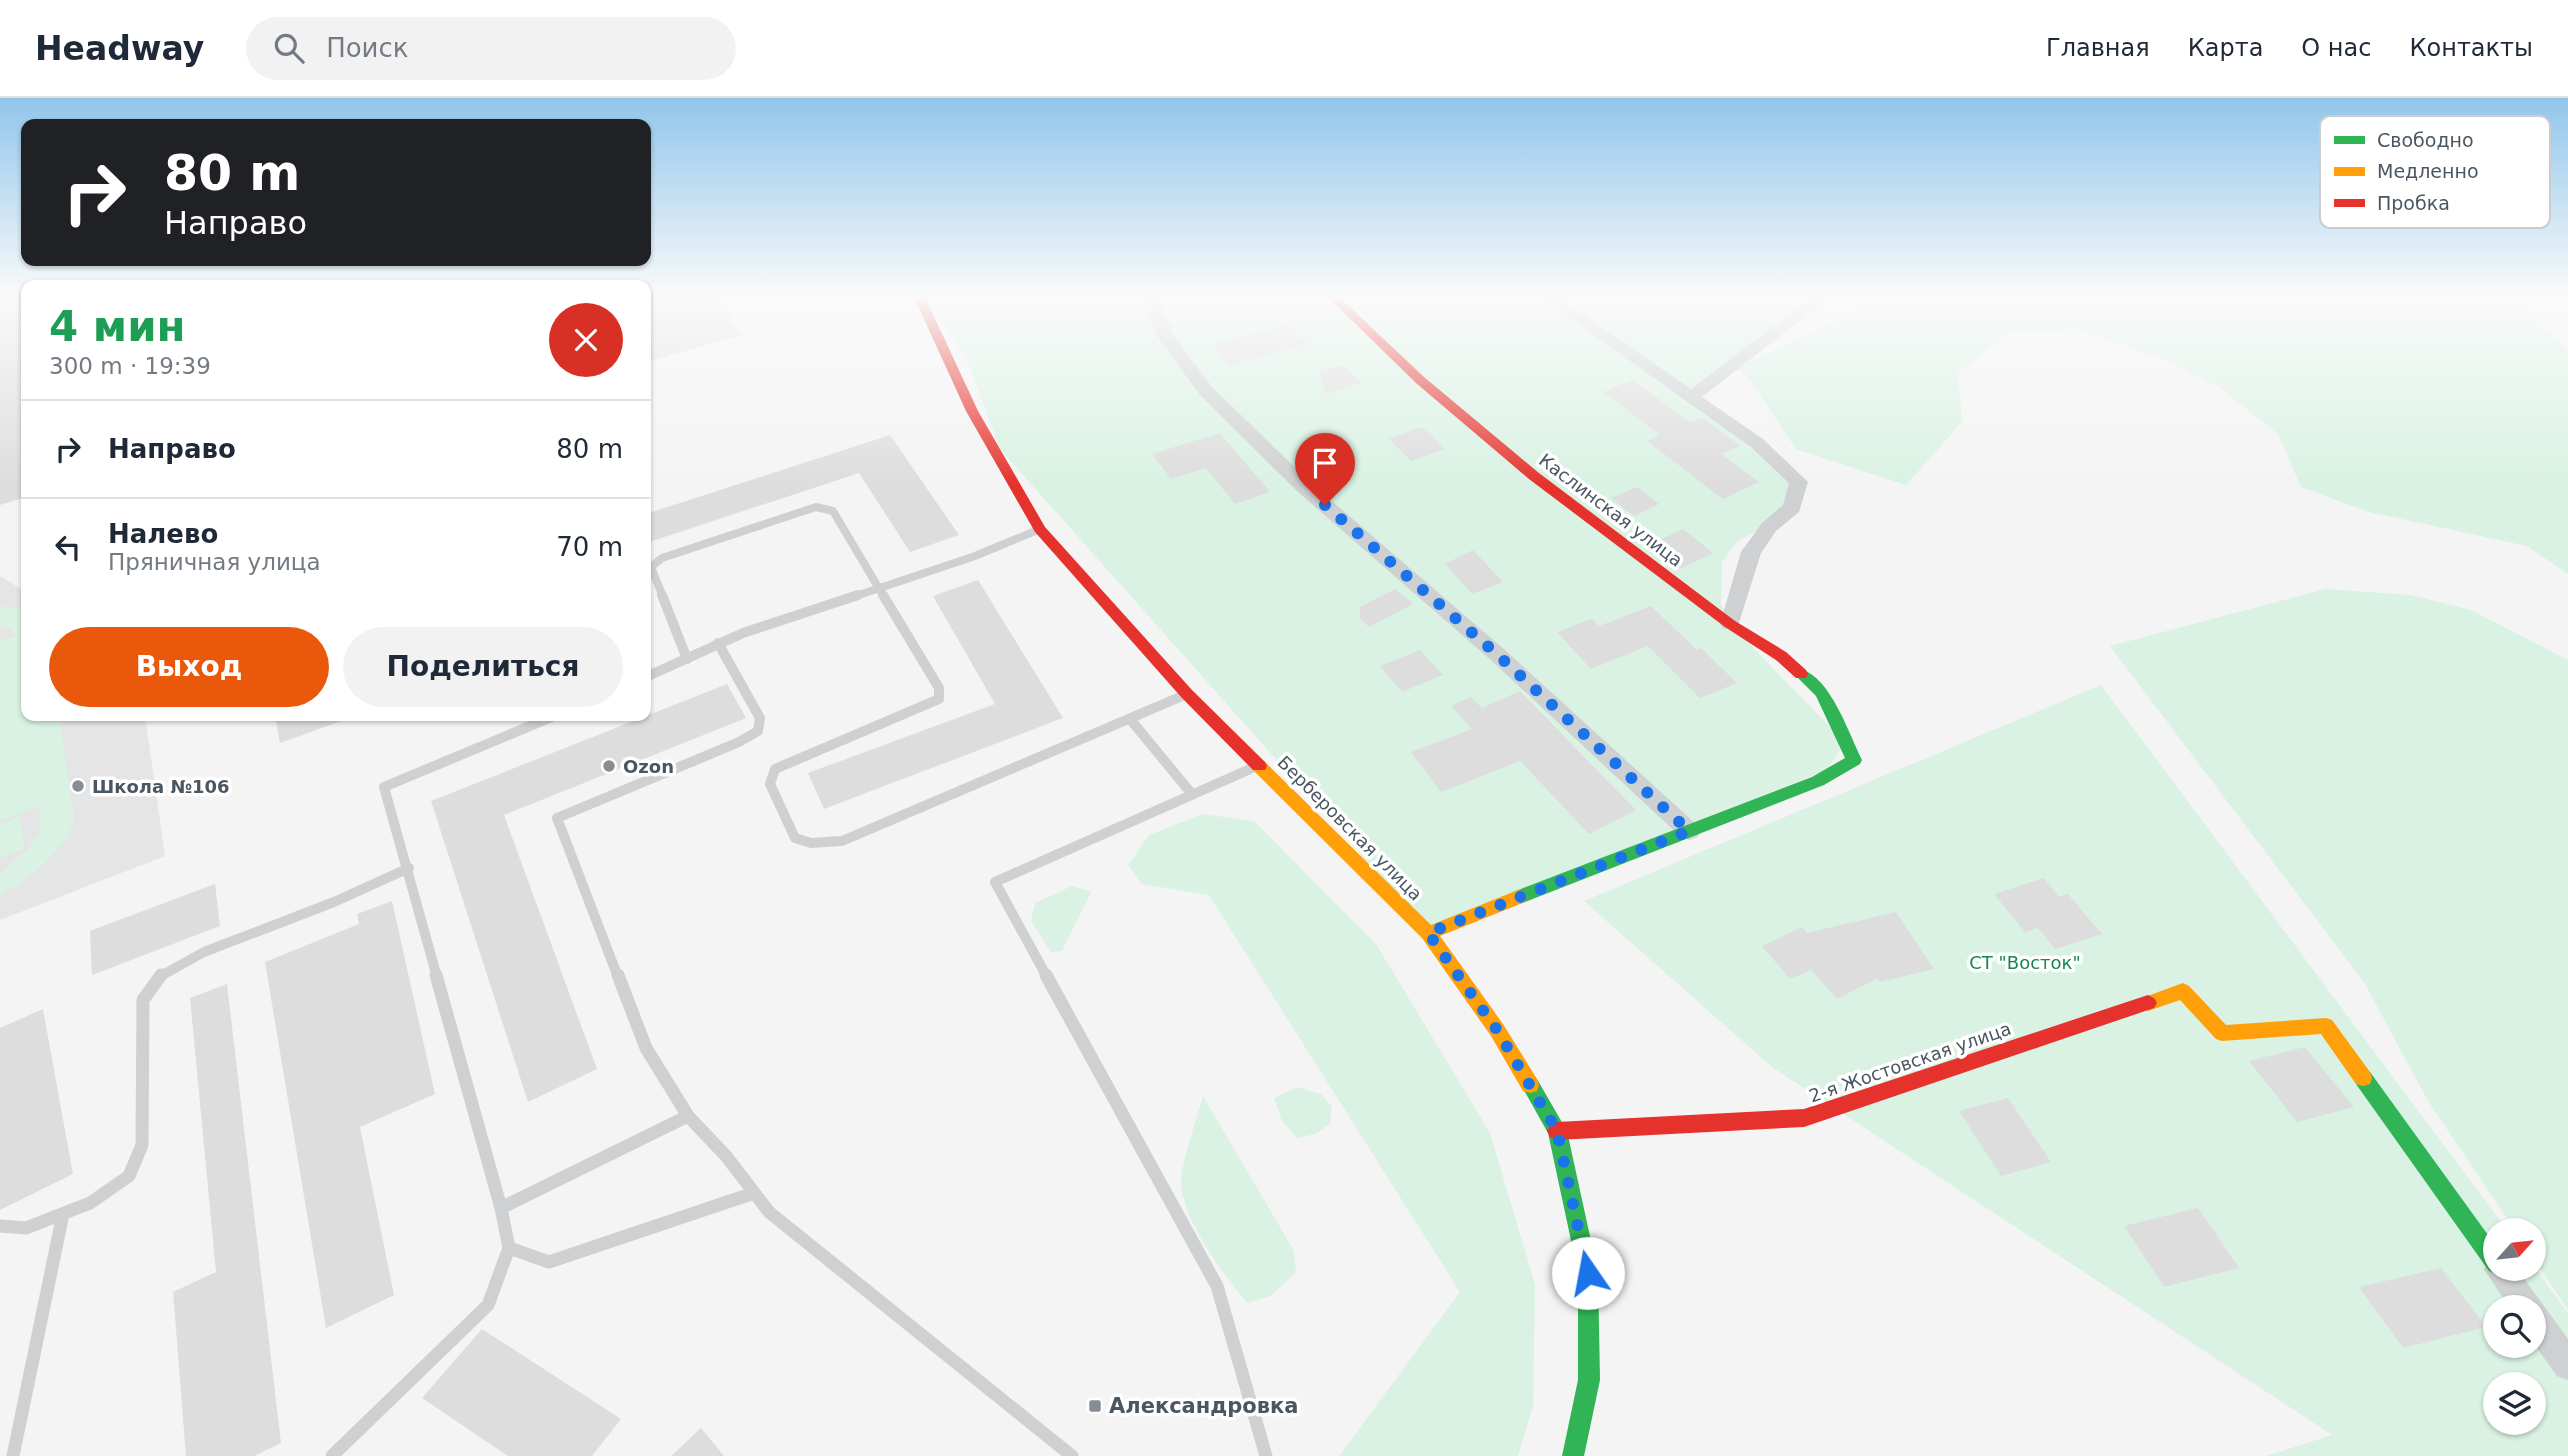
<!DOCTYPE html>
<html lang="ru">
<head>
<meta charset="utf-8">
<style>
	:root { --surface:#fff; --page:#f2f2f3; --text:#1f2937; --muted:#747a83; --line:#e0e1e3; --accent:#ea580c }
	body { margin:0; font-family:"DejaVu Sans",sans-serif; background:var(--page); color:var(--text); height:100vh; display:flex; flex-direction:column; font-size:26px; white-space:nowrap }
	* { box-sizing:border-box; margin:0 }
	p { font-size:23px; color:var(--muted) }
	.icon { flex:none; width:38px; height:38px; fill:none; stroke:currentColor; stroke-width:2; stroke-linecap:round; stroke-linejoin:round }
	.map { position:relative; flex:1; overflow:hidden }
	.panel { position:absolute; left:21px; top:182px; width:630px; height:441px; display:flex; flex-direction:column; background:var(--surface); border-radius:14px; box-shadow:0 2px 5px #0004 }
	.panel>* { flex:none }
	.guide { position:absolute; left:21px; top:21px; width:630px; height:147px; border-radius:14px; box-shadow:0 2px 5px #0004; background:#202124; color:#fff; overflow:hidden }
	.needle { width:46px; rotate:63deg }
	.buttons { position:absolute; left:2483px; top:1120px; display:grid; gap:14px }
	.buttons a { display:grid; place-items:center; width:63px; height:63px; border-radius:50%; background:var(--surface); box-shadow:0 2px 5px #0004; font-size:35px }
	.pin { position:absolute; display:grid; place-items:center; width:60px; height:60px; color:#fff; margin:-72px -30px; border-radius:50% 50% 50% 0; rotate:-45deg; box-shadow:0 0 7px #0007 }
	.pin .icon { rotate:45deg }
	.me { position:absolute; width:77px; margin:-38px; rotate:348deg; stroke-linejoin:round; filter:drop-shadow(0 0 5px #0008) }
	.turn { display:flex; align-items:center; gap:24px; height:147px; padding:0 28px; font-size:32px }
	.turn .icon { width:91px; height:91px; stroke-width:2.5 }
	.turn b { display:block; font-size:49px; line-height:60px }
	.round { display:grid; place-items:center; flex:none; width:74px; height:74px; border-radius:37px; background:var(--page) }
	.headline { display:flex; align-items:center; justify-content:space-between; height:119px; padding:0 28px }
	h1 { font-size:42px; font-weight:700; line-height:52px; color:#1e9e55 }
	.button { display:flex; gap:14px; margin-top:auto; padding:14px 28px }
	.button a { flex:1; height:80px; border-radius:42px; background:var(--accent); color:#fff; font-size:28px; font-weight:700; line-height:80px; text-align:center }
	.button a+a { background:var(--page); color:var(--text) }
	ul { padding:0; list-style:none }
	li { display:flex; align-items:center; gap:21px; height:98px; padding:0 28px; border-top:2px solid var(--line) }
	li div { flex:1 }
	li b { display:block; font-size:26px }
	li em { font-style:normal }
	header { display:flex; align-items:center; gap:42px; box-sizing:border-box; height:98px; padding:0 35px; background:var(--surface); border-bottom:2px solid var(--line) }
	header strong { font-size:33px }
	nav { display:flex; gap:38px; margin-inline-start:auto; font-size:24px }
	.search { width:490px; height:63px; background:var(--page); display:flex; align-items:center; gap:18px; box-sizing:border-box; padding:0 24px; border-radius:38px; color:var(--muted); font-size:26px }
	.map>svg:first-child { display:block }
	.education { fill:#e6e5e6 }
	.green { fill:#d9f2e3; fill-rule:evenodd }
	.building { fill:#ddddde }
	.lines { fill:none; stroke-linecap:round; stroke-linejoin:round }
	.lane-far2 { stroke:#ced0d2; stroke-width:8 }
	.lane-far1 { stroke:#ced0d2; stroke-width:10 }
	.lane { stroke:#ced0d2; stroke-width:13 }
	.street { fill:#ced0d2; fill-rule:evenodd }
	.fast { fill:#30b455; fill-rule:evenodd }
	.slow { fill:#ff9f0a; fill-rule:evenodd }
	.jam { fill:#e5322d; fill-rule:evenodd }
	.route { stroke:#1a73e8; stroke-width:12; stroke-dasharray:0 21.6 }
	.poi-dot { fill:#868d94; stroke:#fff; stroke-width:2.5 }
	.labels { text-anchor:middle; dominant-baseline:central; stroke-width:7; stroke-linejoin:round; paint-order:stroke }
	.street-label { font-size:18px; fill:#4a5661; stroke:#fff }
	.poi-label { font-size:18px; font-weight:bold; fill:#4a5661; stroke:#fff; text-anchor:start }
	.park-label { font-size:18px; fill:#17864f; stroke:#fff }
	.near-poi-label { font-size:21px; font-weight:bold; fill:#4a5661; stroke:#fff; text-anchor:start }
	.key { fill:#fff; stroke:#c9ccd0; stroke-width:2 }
	.key-label { font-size:19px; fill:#4a5661 }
</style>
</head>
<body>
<header>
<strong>Headway</strong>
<div class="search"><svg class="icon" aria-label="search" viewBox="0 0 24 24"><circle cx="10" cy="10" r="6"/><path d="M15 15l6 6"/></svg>Поиск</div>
<nav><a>Главная</a><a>Карта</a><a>О нас</a><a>Контакты</a></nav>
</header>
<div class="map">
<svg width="2568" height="1358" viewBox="0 0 2568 1358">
	<rect width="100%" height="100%" fill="#f4f4f4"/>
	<path class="education" d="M0,478l26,16v124h119l20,140 -165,64z"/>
	<path class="green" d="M926,197h908l-93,71 152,-71h619l56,54v225l-41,-28 -158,-34 -68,-25 -23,-53 -59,-47 -53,-27 -87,-30 -71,2 -50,41 4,49 -56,63 -110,-36 -51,-76 -8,-4 -45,33 9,9 59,43 34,30 3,21 -61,38 -14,19 -1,43 34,45 90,92 -18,28 -401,158 -426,-479 -31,-84z
		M2326,491l85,6 60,15 97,50v650l-34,-51v-29h-19l-87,-129 -63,-117 -255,-338z
		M0,508l26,5v105h33l15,103c-10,34 -45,59 -74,77v-22l26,-23 14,-18 -1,-27 -39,15v-179l16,-6 -6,-7 -10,-4z
		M2101,587l406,545h-11v39l38,-2 34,46v143h-302l66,-21 -560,-368 -188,-166zM2496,1209h38v39h-38zM2496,1286h38v39h-38z
		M1202,716l52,7 122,123 114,189 45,152 -2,121 -15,50h-179l121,-164 -251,-397 -67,-11 -14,-19 21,-30z
		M20,719l4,32 -24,9v-34z
		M1072,788l19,6 -29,59 -11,1 -20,-31 4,-18z
		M1297,989l24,7 11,13 -2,17 -15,10 -18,4 -15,-17 -8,-23z
		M1203,998l91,155 2,21 -25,24 -23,7c-24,-26 -67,-86 -67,-122 0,-18 17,-65 22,-85z"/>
	<path class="building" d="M0,197h26v202l-26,8z
		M646,197h71l24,40 -95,27z
		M1288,226l20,20 -79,21 -17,-20z
		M1343,267l18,18 -36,11 -6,-22z
		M1633,282l57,43 12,-5 39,28 -20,8 38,28 -36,17 -76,-58 13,-6 -57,-43z
		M1422,329l23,22 -34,12 -22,-22z
		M1220,335l50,59 -35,12 -29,-36 -35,11 -19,-25z
		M890,337l69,100 -49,17 -51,-79 -213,70v-29z
		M1637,389l22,17 -25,12 -23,-18z
		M1683,431l30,24 -33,16 -31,-24z
		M1473,452l30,32 -31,12 -27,-30z
		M978,482l85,138 -239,91 -16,-36 187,-69 -62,-108z
		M1395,491l18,15 -44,23 -9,-9v-11z
		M1651,508l46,44 4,-2 36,35 -37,15 -52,-52 -57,23 -34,-37 35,-13 7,7z
		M1420,552l23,25 -41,17 -22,-26z
		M727,586l19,34 -242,97 93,254 -69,33 -97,-301z
		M1520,593l31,32 85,87 -47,24 -69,-73 -79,31 -30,-40 61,-23 -21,-23 20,-9 11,11z
		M275,618h71l1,3 -67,24z
		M2044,780l15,19 9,-3 34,40 -47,15 -17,-21 -13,4 -31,-38z
		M215,786l5,42 -128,49 -2,-44z
		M392,803l43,193 -75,33 34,168 -68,33 -61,-366 94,-38 -2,-10z
		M1896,814l38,57 -54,13 -2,-4 -41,21 -26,-29 -21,9 -28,-33 40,-19 5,6z
		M227,886l54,459 -27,13h-68l-13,-164 43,-20 -26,-274z
		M43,911l30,165 -73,36v-182z
		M2305,949l12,15 37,45 -57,15 -48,-61z
		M2008,1000l43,64 -50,14 -42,-65z
		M2198,1110l41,60 -75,19 -40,-61z
		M2441,1170l45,59 -83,21 -44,-61z
		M482,1231l139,90 -29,37h-84l-86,-58z
		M701,1330l23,28h-53z"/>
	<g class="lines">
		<path class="lane-far2" d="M663,499l-12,-30 11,-9 154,-51 17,4 51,86
			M853,499l122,-41 65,-27"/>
		<path class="lane-far1" d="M662,497l25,64
			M883,497l56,93v11l-164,70 -5,15 25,54 16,5 31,-2 345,-147
			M646,579l97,-44 115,-38
			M1130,621l61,74
			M159,879l45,-25 130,-50 75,-34
			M437,879l-53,-190 170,-71
			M618,879l-61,-159 182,-76 19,-11 2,-13 -42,-75
			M1047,879l-52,-95 262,-116"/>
		<path class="lane" d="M436,877l65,233 187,-92
			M618,877l28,73 42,68 38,40 43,56 303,244
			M1046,877l171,311 49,170
			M501,1110l8,40 40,14 205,-69
			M0,1128l26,2 64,-25 39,-27 13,-31 1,-145 18,-25
			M13,1358l50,-242
			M332,1358l156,-151 21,-57"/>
		<path class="street" d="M1142,197h16l15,40 39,52 100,97 194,167 191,174 4,6 -4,6 -8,3 -8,-3 -189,-176 -194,-169 -98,-97 -43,-59z
			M1537,197h18l136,94 124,-94h18l-131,102 61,42 45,43 -9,30 -23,19 -15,22 -24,76h-14l-3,-5 21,-72 21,-29 21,-18 6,-22 -38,-36z
			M2496,1158v13h21l51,70v41l-11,-4 -23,-32v-37h-25l-25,-38 5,-10z"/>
		<path class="fast" d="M1801,571c30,9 48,65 61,91l-2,4 -36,21 -299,117 -6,2 -6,-2 -2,-5 2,-5 299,-115 33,-19 -29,-62 -22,-22z
			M2363,972l7,2 126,174v23h8l-1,2 -7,3 -7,-3 -133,-187 -2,-6 2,-6z
			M1530,979l7,2 30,52 31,142 2,107 -16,76h-22l16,-76v-107l-30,-140 -27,-48 2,-6z"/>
		<path class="slow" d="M1259,662l6,2 166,163 82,-33 6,-2 6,2 2,5 -2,5 -85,34 63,88 34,55 2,6 -2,6 -7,2 -7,-2 -32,-55 -69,-98 -169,-168 -2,-4 2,-4z
			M2183,885l6,3 37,39 100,-7 6,2 38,52 2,6 -2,6 -7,2 -7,-2 -35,-50 -99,7 -6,-2 -36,-39 -32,11 -6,-3 -3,-5 3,-5z"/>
		<path class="jam" d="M913,197h11l54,116 67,116 147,163 73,72 2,4 -2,4h-12l-71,-72 -147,-166 -69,-121z
			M1326,197h11l87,82 115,96 196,148 51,31 20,18 2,4 -2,4h-10l-20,-18 -51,-33 -196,-148 -113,-96z
			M2148,897l6,3 3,5 -3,5 -350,119 -247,13 -7,-3 -3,-6 3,-6 7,-3 247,-13z"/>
	</g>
	<linearGradient id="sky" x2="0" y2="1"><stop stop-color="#91c6eb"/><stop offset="0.51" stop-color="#fafafa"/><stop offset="1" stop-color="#fafafa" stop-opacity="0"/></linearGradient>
	<rect width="2568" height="387" fill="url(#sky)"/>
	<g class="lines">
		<path class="route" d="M1325,407l174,151 190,175 -261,102 69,97 60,101 31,142"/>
	</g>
	<g class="poi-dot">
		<circle cx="609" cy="668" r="7"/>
		<circle cx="78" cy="688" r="7"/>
		<rect x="1088" y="1301" width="14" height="14" rx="3.5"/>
	</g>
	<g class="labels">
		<g class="street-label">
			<text transform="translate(1611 412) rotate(37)">Каслинская улица</text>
			<text transform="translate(1350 730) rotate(45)">Берберовская улица</text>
			<text transform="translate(1910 964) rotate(-19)">2-я Жостовская улица</text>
		</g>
		<g class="poi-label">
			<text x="623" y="668">Ozon</text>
			<text x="92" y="688">Школа №106</text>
		</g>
		<g class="park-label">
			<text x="2025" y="864">СТ "Восток"</text>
		</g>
		<g class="near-poi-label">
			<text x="1109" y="1308">Александровка</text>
		</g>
	</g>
	<rect x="2320" y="18" width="230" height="112" rx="10" class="key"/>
	<rect x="2334" y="38" width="31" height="8" fill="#30b455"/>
	<rect x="2334" y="69" width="31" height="9" fill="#ff9f0a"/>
	<rect x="2334" y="101" width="31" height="8" fill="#e5322d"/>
	<g class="key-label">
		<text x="2377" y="49">Свободно</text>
		<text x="2377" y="80">Медленно</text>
		<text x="2377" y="112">Пробка</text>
	</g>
</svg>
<div class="buttons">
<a><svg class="needle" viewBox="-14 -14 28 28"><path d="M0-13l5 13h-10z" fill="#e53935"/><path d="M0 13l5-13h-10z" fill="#747a83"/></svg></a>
<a><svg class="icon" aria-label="search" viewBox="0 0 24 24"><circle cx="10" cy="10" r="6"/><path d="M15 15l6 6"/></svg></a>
<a><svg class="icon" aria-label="layers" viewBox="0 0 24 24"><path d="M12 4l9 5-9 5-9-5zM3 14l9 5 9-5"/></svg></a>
</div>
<div class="pin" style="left:1325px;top:407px;background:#d93025"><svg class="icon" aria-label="arrive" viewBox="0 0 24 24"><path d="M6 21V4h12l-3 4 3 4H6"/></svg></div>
<svg class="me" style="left:1588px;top:1175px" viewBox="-20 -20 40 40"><circle r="19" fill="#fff"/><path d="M0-13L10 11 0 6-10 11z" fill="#1a73e8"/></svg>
<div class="guide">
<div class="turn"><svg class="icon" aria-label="right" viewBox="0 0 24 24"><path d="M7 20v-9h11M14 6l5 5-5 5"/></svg><div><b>80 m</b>Направо</div></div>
</div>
<section class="panel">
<div class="headline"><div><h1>4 мин</h1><p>300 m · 19:39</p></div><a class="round" style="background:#d93025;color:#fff"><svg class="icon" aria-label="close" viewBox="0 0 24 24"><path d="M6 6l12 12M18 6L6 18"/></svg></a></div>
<ul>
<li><svg class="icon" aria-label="right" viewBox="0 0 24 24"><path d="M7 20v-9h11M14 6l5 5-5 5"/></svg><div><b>Направо</b></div><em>80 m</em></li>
<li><svg class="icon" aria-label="left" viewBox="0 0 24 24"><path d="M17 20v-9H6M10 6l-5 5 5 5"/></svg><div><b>Налево</b><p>Пряничная улица</p></div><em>70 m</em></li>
</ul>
<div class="button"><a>Выход</a><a>Поделиться</a></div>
</section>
</div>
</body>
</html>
